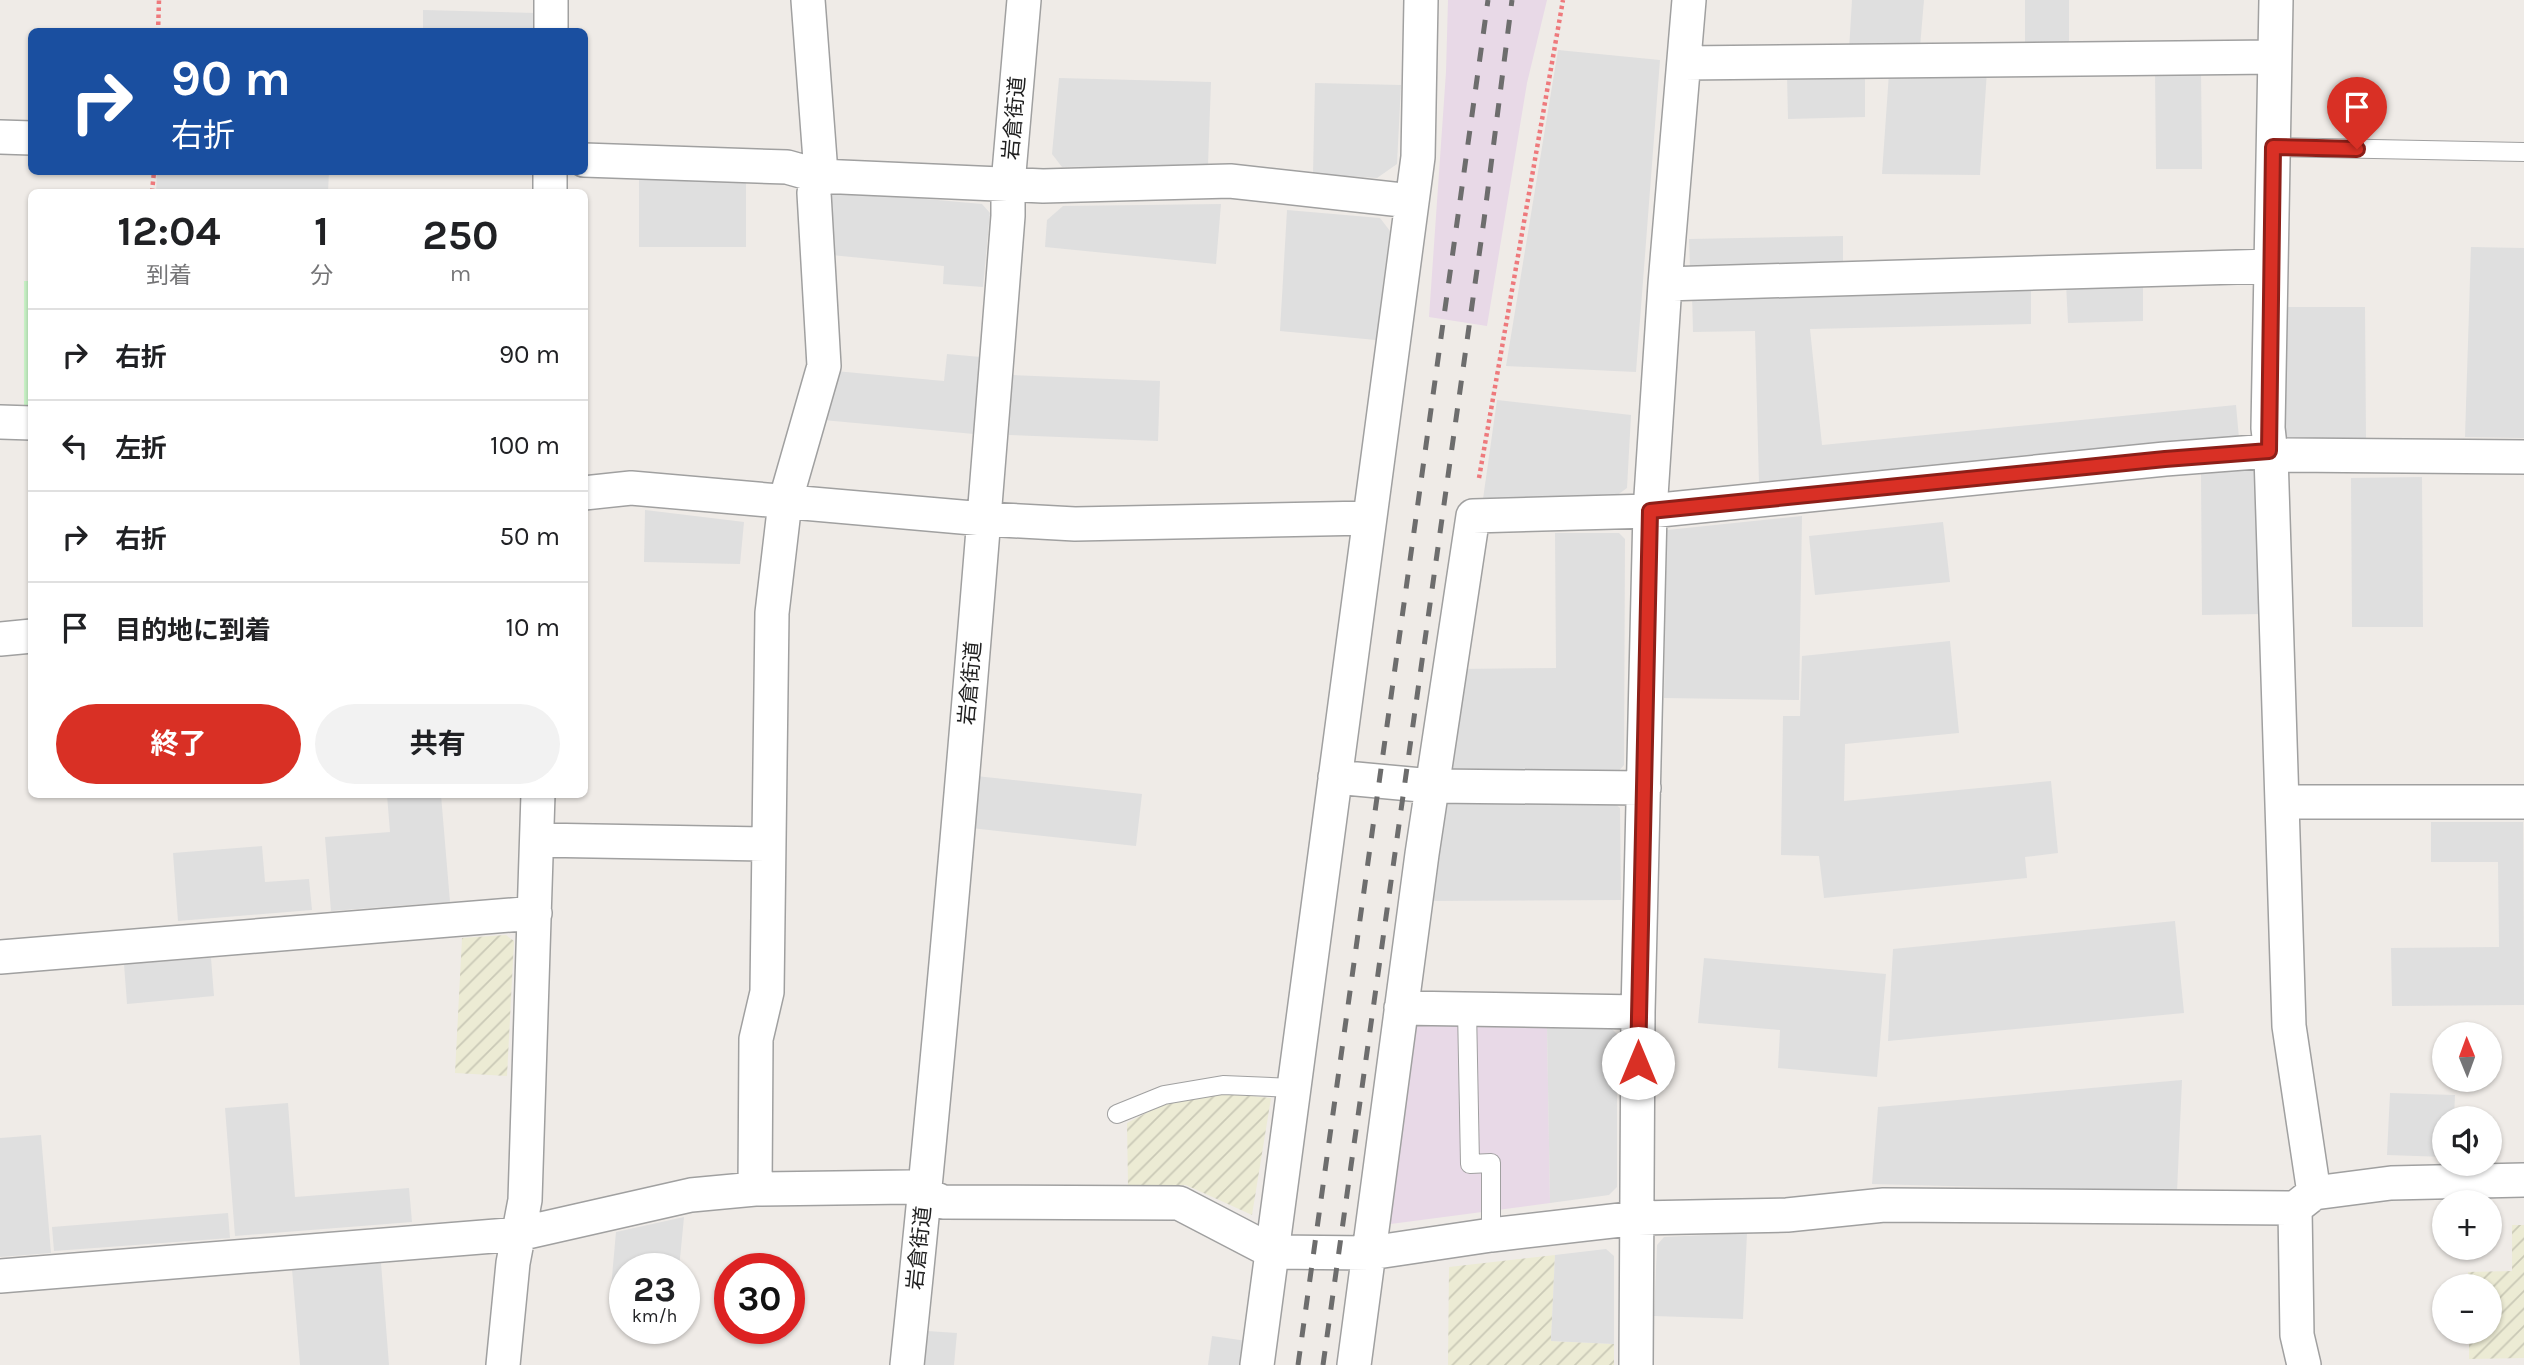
<!DOCTYPE html>
<html lang="ja">
<head>
<meta charset="utf-8">
<style>
	:root { --surface:#fff; --page:#f2f2f2; --text:#202124; --muted:#757577; --line:#e0e0e0; --accent:#d93025 }
	body { margin:0; font-family:Karla,"Noto Sans JP",sans-serif; background:var(--page); color:var(--text); height:100vh; display:flex; flex-direction:column; font-size:26px; white-space:nowrap }
	* { box-sizing:border-box; margin:0 }
	p { font-size:23px; color:var(--muted) }
	.icon { flex:none; width:38px; height:38px; fill:none; stroke:currentColor; stroke-width:2; stroke-linecap:round; stroke-linejoin:round }
	.map { position:relative; flex:1; overflow:hidden }
	.panel { position:absolute; left:28px; top:189px; width:560px; height:609px; display:flex; flex-direction:column; background:var(--surface); border-radius:10px; box-shadow:0 2px 5px #0004 }
	.panel>* { flex:none }
	.banner { position:absolute; left:28px; top:28px; width:560px; height:147px; border-radius:10px; box-shadow:0 2px 5px #0004; background:#1a4fa0; color:#fff; overflow:hidden }
	.needle { width:46px; rotate:359deg }
	.controls { position:absolute; left:2432px; top:1022px; display:grid; gap:14px }
	.controls a { display:grid; place-items:center; width:70px; height:70px; border-radius:50%; background:var(--surface); box-shadow:0 2px 5px #0004; font-size:35px }
	.speed { position:absolute; left:609px; top:1253px; display:flex; gap:14px; font-size:35px; font-weight:700; text-align:center }
	.speed>* { display:grid; place-content:center; width:91px; height:91px; border-radius:50%; background:var(--surface); box-shadow:0 2px 5px #0004; line-height:1 }
	.speed small { font-size:18px; font-weight:400 }
	.speed .limit { border:10px solid #d22; background:#fff; color:#111 }
	.pin { position:absolute; display:grid; place-items:center; width:60px; height:60px; color:#fff; margin:-72px -30px; border-radius:50% 50% 50% 0; rotate:-45deg; box-shadow:0 0 7px #0007 }
	.pin .icon { rotate:45deg }
	.me { position:absolute; width:77px; margin:-38px; rotate:0deg; stroke-linejoin:round; filter:drop-shadow(0 0 5px #0008) }
	.turn { display:flex; align-items:center; gap:24px; height:147px; padding:0 28px; font-size:32px }
	.turn .icon { width:91px; height:91px; stroke-width:2.5 }
	.turn b { display:block; font-size:49px; line-height:60px }
	.eta { display:flex; justify-content:space-evenly; align-items:center; height:119px; text-align:center }
	.eta b { font-size:42px; font-weight:700; line-height:49px }
	.cta { display:flex; gap:14px; margin-top:auto; padding:14px 28px }
	.cta a { flex:1; height:80px; border-radius:42px; background:var(--accent); color:#fff; font-size:28px; font-weight:700; line-height:80px; text-align:center }
	.cta a+a { background:var(--page); color:var(--text) }
	ul { padding:0; list-style:none }
	li { display:flex; align-items:center; gap:21px; height:91px; padding:0 28px; border-top:2px solid var(--line) }
	li div { flex:1 }
	li b { display:block; font-size:26px }
	li em { font-style:normal }
	.map>svg:first-child { display:block }
	.industrial { fill:#e8d9e7 }
	.farmland { fill:url(#farmland-furrows) }
	.park { fill:#caf5c8 }
	.parking { fill:#dfdfdf }
	.lines { fill:none; stroke-linecap:round; stroke-linejoin:round }
	.lane-casing { stroke:#a0a0a0; stroke-width:20 }
	.street-casing { stroke:#a0a0a0; stroke-width:36 }
	.path { stroke:#ee797c; stroke-width:4.5; stroke-dasharray:3.5 3.5; stroke-linecap:butt }
	.lane { stroke:#fff; stroke-width:18 }
	.street { stroke:#fff; stroke-width:33 }
	.rail { stroke:#6d6d6d; stroke-width:5; stroke-dasharray:14 14; stroke-linecap:butt }
	.route-casing { stroke:#8d1f18; stroke-width:18 }
	.route { stroke:#d93025; stroke-width:12 }
	.labels { text-anchor:middle; dominant-baseline:central; stroke-width:5; stroke-linejoin:round; paint-order:stroke }
	.street-label { font-size:21px; fill:#1f1f1f; stroke:#fff }
</style>
</head>
<body>
<div class="map">
<svg width="2524" height="1365" viewBox="0 0 2524 1365">
	<defs>
		<pattern id="farmland-furrows" width="10" height="10" patternUnits="userSpaceOnUse" patternTransform="scale(1.75)"><rect width="10" height="10" fill="#ecebd4"/><path d="M-1 1l2-2M0 10L10 0M9 11l2-2" fill="none" stroke="#cac9b6"/></pattern>
	</defs>
	<rect width="100%" height="100%" fill="#efebe7"/>
	<path class="industrial" d="M1448,0h99l-20,83 -40,243 -58,-9 17,-245z
		M1411,1023l136,2 3,178 -167,22z"/>
	<path class="farmland" d="M506,935l8,6 -7,135 -52,-3 7,-135z
		M1222,1093l49,5 -19,117 -66,-30 -58,1 -1,-63 42,-22z
		M2512,1225h12v133l-55,1v-27h21v-46h-22v-14l44,-1z
		M1555,1255l-4,86 63,3v21h-166l1,-98z"/>
	<path class="park" d="M24,281h7l1,127h-8z"/>
	<path class="parking" d="M1852,0h72l-4,47 -71,3z
		M2025,0h44v49h-44z
		M423,10l112,3 1,18 -113,1z
		M1558,50l102,10 -24,312 -130,-6z
		M2201,70l1,99h-46l-1,-98z
		M1987,71l-7,104 -98,-1 7,-101z
		M1865,72v45l-77,2 -1,-45z
		M1059,78l152,4 -3,83 -146,2 -10,-13z
		M1315,83l86,2 -4,79 -20,14 -64,-4z
		M157,172h172l-1,20h-172z
		M639,178h107v69h-107z
		M826,190l156,14 8,9 -7,74 -40,-3 1,-18 -113,-11z
		M1221,204l-5,60 -171,-17 2,-27 16,-14z
		M1287,210l93,8 10,13 -14,109 -96,-9z
		M1843,236v29l-153,3 -1,-29z
		M2471,247l53,1v190l-59,-1z
		M2143,281v40l-75,2 -2,-40z
		M2031,285v39l-221,5 12,116 414,-40 3,33 -480,46 -4,-153 -62,1 -1,-39z
		M2280,307h85l1,131h-79l-6,-8z
		M947,354l34,3 -7,77 -151,-14 12,-49 109,10z
		M1012,375l148,6 -2,60 -149,-6z
		M1497,400l134,15 -4,73 -11,8 -133,3z
		M2260,468l2,146 -60,1 -1,-142z
		M2422,477l1,150h-71l-1,-149z
		M645,510l99,12 -4,42 -96,-2z
		M1802,516l-3,184 -135,-2 3,-168z
		M1943,522l7,60 -135,13 -6,-59z
		M1555,533h64l6,6 -1,226 -9,10 -173,-1 14,-105 100,-1z
		M1950,641l9,92 -114,11 -1,57 207,-20 7,72 -33,4 2,21 -203,20 -5,-42 -38,-1 2,-139h17l2,-60z
		M976,776l166,18 -6,52 -165,-18z
		M387,795h54l9,107 -119,9 -6,-74 65,-5z
		M1442,799h167l11,9 1,92 -194,1z
		M2431,822h92l1,183 -132,1 -1,-58 108,-1 -1,-85h-67z
		M262,846l3,36 44,-3 3,31 -134,11 -5,-68z
		M2175,921l9,92 -296,28 5,-92z
		M211,958l3,38 -87,8 -3,-40z
		M1704,958l182,16 -9,103 -99,-9 2,-38 -82,-7z
		M1547,1025l62,1 8,8v153l-8,8 -59,8z
		M2182,1080l-5,112 -305,-8 6,-77z
		M2390,1093l65,2 -1,23h-9v39l-58,-2z
		M288,1103l7,94 114,-9 3,34 -177,14 -10,-128z
		M41,1135l10,118 -51,4v-119z
		M228,1213l2,25 -176,13 -2,-24z
		M684,1217l-5,52h-54v32l-15,-2 6,-67z
		M1747,1233l-4,86 -89,-3 3,-71 7,-8z
		M1606,1249l8,7v88l-63,-3 4,-86z
		M381,1263l8,102h-89l-8,-96z
		M927,1331l30,2 -3,32h-31z
		M1212,1336l35,5 -3,24h-36z"/>
	<g class="lines">
		<g class="lane-casing">
			<path id="lane" d="M2274,147l250,5
				M1467,1009l3,155 21,-1v72
				M1117,1114l47,-19 59,-10 71,3"/>
		</g>
		<g class="street-casing">
			<path id="street" d="M2276,0l-8,428 3,27 18,571 25,167
				M551,32v-32
				M1684,63l591,-6
				M0,137l32,1
				M584,160l203,7 32,9 224,10 187,-5 181,20
				M550,192v-20
				M1665,284l606,-18
				M0,422l32,1
				M2271,455l253,2
				M584,493l47,-5 353,31 91,5 294,-6
				M0,639l32,-3
				M1335,777l97,9 212,2
				M2282,802h242
				M537,840l231,4
				M0,957l535,-44
				M1401,1008l237,4
				M755,1189l1,-150 11,-47 5,-379 13,-111 39,-136 -10,-173 6,-33 -12,-160
				M2295,1208l2,127 7,30
				M0,1276l519,-42 172,-39 64,-6 154,-2 34,15 236,1 94,49 97,1 121,-18 147,-17 149,-3 97,-10 411,3 19,-15 77,-10 133,-3
				M503,1365l10,-102 12,-63 13,-406
				M907,1365c40,-382 71,-766 101,-1149v-32l16,-184
				M1257,1365l161,-1208 3,-157
				M1354,1365l68,-511 51,-338 177,-5 515,-52 104,-8
				M1636,1365l2,-353 12,-501 15,-227 24,-284"/>
		</g>
		<path class="path" d="M158,32l1,-32
			M152,192l2,-20
			M1479,478l84,-478"/>
		<use href="#lane" class="lane"/>
		<use href="#street" class="street"/>
		<path class="rail" d="M1298,1365l190,-1365
			M1323,1365l161,-1145 28,-220"/>
	</g>
	<g class="lines">
		<g class="route-casing">
			<path id="route" d="M1638,1063l12,-552 515,-52 104,-8 4,-304 84,2"/>
		</g>
		<use href="#route" class="route"/>
	</g>
	<g class="labels">
		<g class="street-label">
			<text transform="translate(1014 118) rotate(-85)">岩倉街道</text>
			<text transform="translate(970 683) rotate(-85)">岩倉街道</text>
			<text transform="translate(919 1248) rotate(-84)">岩倉街道</text>
		</g>
	</g>
</svg>
<div class="controls">
<a><svg class="needle" viewBox="-14 -14 28 28"><path d="M0-13l5 13h-10z" fill="#e53935"/><path d="M0 13l5-13h-10z" fill="#757577"/></svg></a>
<a><svg class="icon" aria-label="sound" viewBox="0 0 24 24"><path d="M4 9h4l5-4v14l-5-4H4zM17 9q2 3 0 6"/></svg></a>
<a>+</a>
<a>−</a>
</div>
<div class="speed"><div>23<small>km/h</small></div><div class="limit">30</div></div>
<div class="pin" style="left:2357px;top:149px;background:#d93025"><svg class="icon" aria-label="arrive" viewBox="0 0 24 24"><path d="M6 21V4h12l-3 4 3 4H6"/></svg></div>
<svg class="me" style="left:1638px;top:1063px" viewBox="-20 -20 40 40"><circle r="19" fill="#fff"/><path d="M0-13L10 11 0 6-10 11z" fill="#d93025"/></svg>
<div class="banner">
<div class="turn"><svg class="icon" aria-label="right" viewBox="0 0 24 24"><path d="M7 20v-9h11M14 6l5 5-5 5"/></svg><div><b>90 m</b>右折</div></div>
</div>
<section class="panel">
<div class="eta">
<div><b>12:04</b><p>到着</p></div>
<div><b>1</b><p>分</p></div>
<div><b>250</b><p>m</p></div>
</div>
<ul>
<li><svg class="icon" aria-label="right" viewBox="0 0 24 24"><path d="M7 20v-9h11M14 6l5 5-5 5"/></svg><div><b>右折</b></div><em>90 m</em></li>
<li><svg class="icon" aria-label="left" viewBox="0 0 24 24"><path d="M17 20v-9H6M10 6l-5 5 5 5"/></svg><div><b>左折</b></div><em>100 m</em></li>
<li><svg class="icon" aria-label="right" viewBox="0 0 24 24"><path d="M7 20v-9h11M14 6l5 5-5 5"/></svg><div><b>右折</b></div><em>50 m</em></li>
<li><svg class="icon" aria-label="arrive" viewBox="0 0 24 24"><path d="M6 21V4h12l-3 4 3 4H6"/></svg><div><b>目的地に到着</b></div><em>10 m</em></li>
</ul>
<div class="cta"><a>終了</a><a>共有</a></div>
</section>
</div>
</body>
</html>
